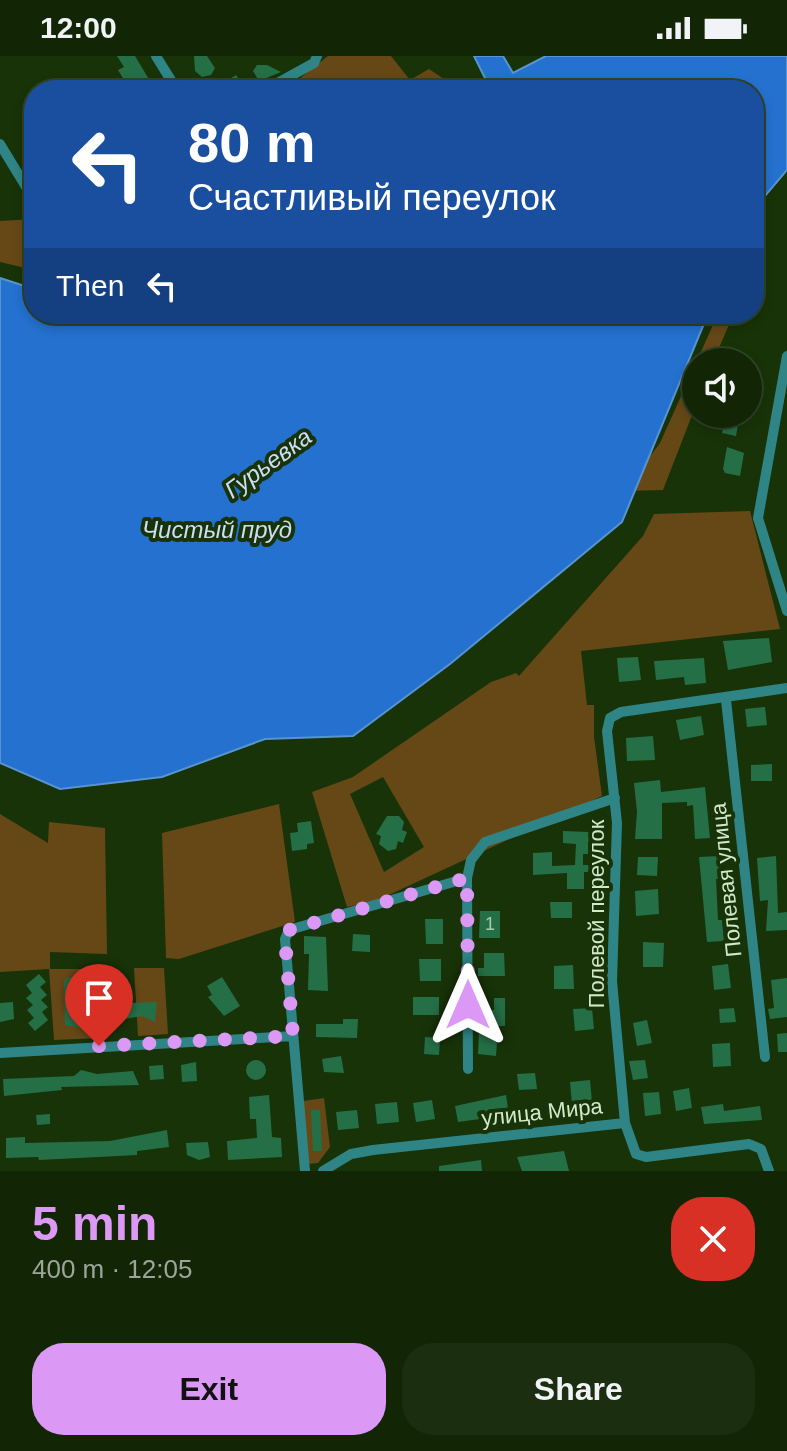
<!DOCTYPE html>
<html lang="en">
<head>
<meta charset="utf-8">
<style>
	:root { --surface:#122606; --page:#1b2e10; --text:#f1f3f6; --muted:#9ca59b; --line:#314328; --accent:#db99f5 }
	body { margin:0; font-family:Helvetica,sans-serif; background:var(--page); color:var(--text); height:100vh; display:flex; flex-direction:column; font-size:30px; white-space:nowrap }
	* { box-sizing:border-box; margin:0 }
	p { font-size:26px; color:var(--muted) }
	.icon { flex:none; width:44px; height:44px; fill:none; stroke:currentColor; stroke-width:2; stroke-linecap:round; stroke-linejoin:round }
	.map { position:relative; height:1115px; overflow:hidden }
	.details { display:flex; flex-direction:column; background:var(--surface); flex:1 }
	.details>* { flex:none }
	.guide { position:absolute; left:24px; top:24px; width:740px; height:244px; border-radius:32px; box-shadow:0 4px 12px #0003,0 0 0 2px var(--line); background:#1a4fa0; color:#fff; overflow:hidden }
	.buttons { position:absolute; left:682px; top:292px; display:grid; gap:16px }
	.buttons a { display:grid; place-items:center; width:80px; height:80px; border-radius:50%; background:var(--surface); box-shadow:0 4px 12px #0003,0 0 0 2px var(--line); font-size:40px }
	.pin { position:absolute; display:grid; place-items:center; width:68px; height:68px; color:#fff; margin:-82px -34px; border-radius:50% 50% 50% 0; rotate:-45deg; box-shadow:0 0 8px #0007 }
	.pin .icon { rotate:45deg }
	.me { position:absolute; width:88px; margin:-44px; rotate:0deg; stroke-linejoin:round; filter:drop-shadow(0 0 6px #0008) }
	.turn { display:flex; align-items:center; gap:28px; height:168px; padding:0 32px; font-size:36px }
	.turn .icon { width:104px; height:104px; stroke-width:2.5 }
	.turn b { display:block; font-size:56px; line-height:68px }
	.then { display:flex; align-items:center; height:76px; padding:0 32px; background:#0003; gap:16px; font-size:30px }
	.round { display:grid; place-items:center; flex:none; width:84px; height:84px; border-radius:32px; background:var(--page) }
	.overview { display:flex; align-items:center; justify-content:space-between; height:136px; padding:0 32px }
	h1 { font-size:48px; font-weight:600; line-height:60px; color:var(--accent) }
	.action { display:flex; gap:16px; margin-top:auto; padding:16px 32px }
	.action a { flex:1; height:92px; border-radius:32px; background:var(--accent); color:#111; font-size:32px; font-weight:600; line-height:92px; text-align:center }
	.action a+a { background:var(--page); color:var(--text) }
	.status { display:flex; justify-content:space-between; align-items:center; height:56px; padding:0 40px; background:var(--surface); direction:ltr }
	.status svg { height:22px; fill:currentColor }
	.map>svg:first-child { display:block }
	.green { fill:#664817; fill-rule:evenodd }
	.water { fill:#2471cf; stroke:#5895ce; stroke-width:2 }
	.building { fill:#256f47 }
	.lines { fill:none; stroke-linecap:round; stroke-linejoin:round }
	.street { stroke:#2f8585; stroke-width:10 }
	.route { stroke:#db99f5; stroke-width:14; stroke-dasharray:0 25.2 }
	.labels { text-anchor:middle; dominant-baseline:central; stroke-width:8; stroke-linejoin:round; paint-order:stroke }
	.number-label { font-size:18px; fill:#a8caa9 }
	.street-label { font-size:22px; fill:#d3e8ca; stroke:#183308 }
	.water-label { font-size:24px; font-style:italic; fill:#ccdef6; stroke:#183308 }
</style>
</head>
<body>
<div class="status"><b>12:00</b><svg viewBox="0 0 49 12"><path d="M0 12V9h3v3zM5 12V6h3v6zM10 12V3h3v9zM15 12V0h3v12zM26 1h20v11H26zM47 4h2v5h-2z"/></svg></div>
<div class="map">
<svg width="787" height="1115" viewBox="0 0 787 1115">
	<rect width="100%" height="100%" fill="#183308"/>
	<path class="green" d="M328,0h63l19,24 19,-11 24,16 -12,5h-156z
		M34,163v51l-34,-8v-41z
		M717,260l14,4 -18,42h-17v43l-33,85 -39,1 36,-48z
		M750,455l30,118 -199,22 6,54h7v32l8,59 -224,104 -31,7 -35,-115 41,-15 138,-95 25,-9 3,3 124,-140 11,-22zM383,721l41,70 -40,25 -34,-78z
		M279,748l16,118 -116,37 -13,-1 -4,-125z
		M0,758l48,29 1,-21 56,6 2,126 -57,-2v17h47l4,69 -47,2 -5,-71 -49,3z
		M134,912h30l4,66 -30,2z
		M324,1042l6,49 -12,16 -12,1 -3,-63z"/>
	<path class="water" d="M474,0h29l10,17 33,-17h241v114l-33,39v-119h-279l14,-4z
		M0,222l34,11v25h674l-86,208 -172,142 -97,72 -88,3 -103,38 -102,12 -60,-26z"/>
	<path class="building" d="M117,0h18l15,25 -20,9 -12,-20 6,-3z
		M194,0h13l8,12 -4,7 -9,2 -7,-6z
		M257,9h10l14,7 -22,9 -6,-10z
		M236,19l10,15h-33z
		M724,367l14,2 -2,11 -14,-3z
		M727,391l17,6 -4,23 -15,-3 -2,-4z
		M769,582l3,24 -44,8 -5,-29z
		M638,601l3,23 -22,2 -2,-24z
		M704,602l2,25 -21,2 -1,-8 -28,3 -2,-19z
		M765,651l2,18 -20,2 -2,-18z
		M701,660l3,19 -24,5 -4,-20z
		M653,680l2,24 -28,1 -1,-23z
		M772,708v17h-21v-16z
		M660,724l1,12 44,-5 5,51 -15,1 -2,-34 -6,1v-4l-25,1v36h-27l2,-27 -3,-29z
		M387,760h12l5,6 -2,8 5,2 -4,11 -5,-2 -2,8 -8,2 -9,-7 2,-8 -5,-2z
		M311,765l3,22 -7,1v5l-15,2 -2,-18 8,-1 -1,-9z
		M563,775l26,1 -1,22h-5v11h6v7h-5v17h-17v-16l-34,2v-22l19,-1v14l23,-1 1,-21 -13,-1z
		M720,800l1,22 -5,1 2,41h4l2,21 -17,1 -8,-85z
		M776,800l2,57 9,-1v18l-21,1 2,-31 -8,1 -3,-43z
		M638,801h20l-1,19 -20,-1z
		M658,833l1,25 -23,2 -1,-25z
		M550,846h22v16h-21z
		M480,855h20v27h-21z
		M425,863h18v25h-17z
		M353,878l17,1v17l-18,-1z
		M304,880l22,1 2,54 -20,-1 1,-36h-5z
		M643,886l21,1 -1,24h-20z
		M484,897h20l1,23h-27v-8h6z
		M419,903h22v22h-21z
		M728,908l3,24 -17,2 -2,-24z
		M573,909l1,24h-20v-23z
		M39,918l7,8 -6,5 7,8 -6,5 7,7 -6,5 6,8 -13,11 -7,-8 6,-5 -7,-8 6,-5 -7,-7 6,-5 -6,-8z
		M68,921l18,4 4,10 -3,4 1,15h6l-11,18 -18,-3 -1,-44z
		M222,921l18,29 -16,10 -16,-19 4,-2 -5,-9z
		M787,922v39l-17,2 -2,-10 6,-1 -3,-28z
		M413,941h26v18h-26z
		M494,942h11v28h-7l-2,30 -18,-2 2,-44h14z
		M13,946l1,17 -14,3v-19z
		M157,946l-2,20 -13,-6 -29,5 -13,-17z
		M592,952l2,21 -19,2 -2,-22z
		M734,952l2,14 -16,1 -1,-14z
		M343,963h15l-1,19 -41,-1v-13h27z
		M647,964l5,23 -15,3 -4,-23z
		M787,977v19h-9l-1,-18z
		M425,981l15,1 -1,17 -15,-1z
		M730,987l1,23 -18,1 -1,-23z
		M341,1000l3,17 -20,-1 -2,-13z
		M246 1014a10 10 0 1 1 20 0a10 10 0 1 1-20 0Z
		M645,1004l3,18 -15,2 -4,-19z
		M196,1006l1,19 -15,1 -1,-17z
		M163,1009l1,14 -14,1 -1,-14z
		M81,1014l16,4 36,-3 6,14 -78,2 1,3 -58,6 -1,-17 71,-3z
		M535,1017l2,16 -18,1 -2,-16z
		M590,1024l2,22 -20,2 -2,-22z
		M689,1032l3,20 -16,3 -3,-20z
		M659,1036l2,22 -16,2 -2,-23z
		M269,1039l3,42 9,1 1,19 -54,3 -1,-19 30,-3 -1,-19h-6l-1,-22z
		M506,1039l3,20 -51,7 -3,-16z
		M432,1044l3,19 -19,3 -3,-19z
		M397,1046l2,20 -22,2 -2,-20z
		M723,1048l1,7 36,-5 2,14 -58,4 -3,-17z
		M311,1054h9l2,41h-9z
		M357,1054l2,18 -21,2 -2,-18z
		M50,1058v10l-13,1 -1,-10z
		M167,1074l2,17 -32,4v4l-98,5 -1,-3 -32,1v-20l19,-1v6l85,-2z
		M208,1086l2,15 -11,3 -12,-5 -1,-12z
		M564,1095l5,20h-47l-5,-14z
		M481,1104l1,11h-43v-5z"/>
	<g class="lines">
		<path class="street" d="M156,0l21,34
			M265,34l49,-27 3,-7
			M0,88l34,56
			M787,300l-29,162 29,93
			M726,644l39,357
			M0,997l293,-17
			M468,1013l-1,-191 4,-18 14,-18 130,-44
			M305,1115l-20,-232 4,-9 178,-52
			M323,1115l28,-17 22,-4 252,-27
			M769,1115l-8,-22 -12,-5 -103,13 -10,-3 -11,-31 -13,-142 5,-158 -10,-92 3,-13 11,-6 166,-24"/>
	</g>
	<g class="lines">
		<path class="route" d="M99,990l194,-10 -8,-97 4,-9 178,-52 1,127"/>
	</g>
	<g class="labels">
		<g class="number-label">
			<text x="490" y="868">1</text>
		</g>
		<g class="street-label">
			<text transform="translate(726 824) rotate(-96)">Полевая улица</text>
			<text transform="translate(596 858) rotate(-90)">Полевой переулок</text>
			<text transform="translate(542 1056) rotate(-6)">улица Мира</text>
		</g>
		<g class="water-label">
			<text transform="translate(268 407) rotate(-36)">Гурьевка</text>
			<text x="217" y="473">Чистый пруд</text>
		</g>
	</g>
</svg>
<div class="buttons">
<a><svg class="icon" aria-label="sound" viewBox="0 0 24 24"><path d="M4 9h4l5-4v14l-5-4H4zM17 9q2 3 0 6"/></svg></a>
</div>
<div class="pin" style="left:99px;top:990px;background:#d93025"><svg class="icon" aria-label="arrive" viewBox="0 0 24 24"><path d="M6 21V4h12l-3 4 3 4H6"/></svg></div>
<svg class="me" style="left:468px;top:949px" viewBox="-20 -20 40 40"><path d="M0-17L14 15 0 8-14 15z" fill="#db99f5" stroke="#fff" stroke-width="4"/></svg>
<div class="guide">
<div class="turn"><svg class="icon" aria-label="left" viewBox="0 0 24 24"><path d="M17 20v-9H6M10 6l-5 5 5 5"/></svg><div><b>80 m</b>Счастливый переулок</div></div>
<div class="then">Then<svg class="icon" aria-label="left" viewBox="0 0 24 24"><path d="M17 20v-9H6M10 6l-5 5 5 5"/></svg></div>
</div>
</div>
<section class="details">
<div class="overview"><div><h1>5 min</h1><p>400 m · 12:05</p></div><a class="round" style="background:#d93025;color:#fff"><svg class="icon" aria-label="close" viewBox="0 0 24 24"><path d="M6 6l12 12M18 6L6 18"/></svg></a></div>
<div class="action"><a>Exit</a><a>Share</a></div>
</section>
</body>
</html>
